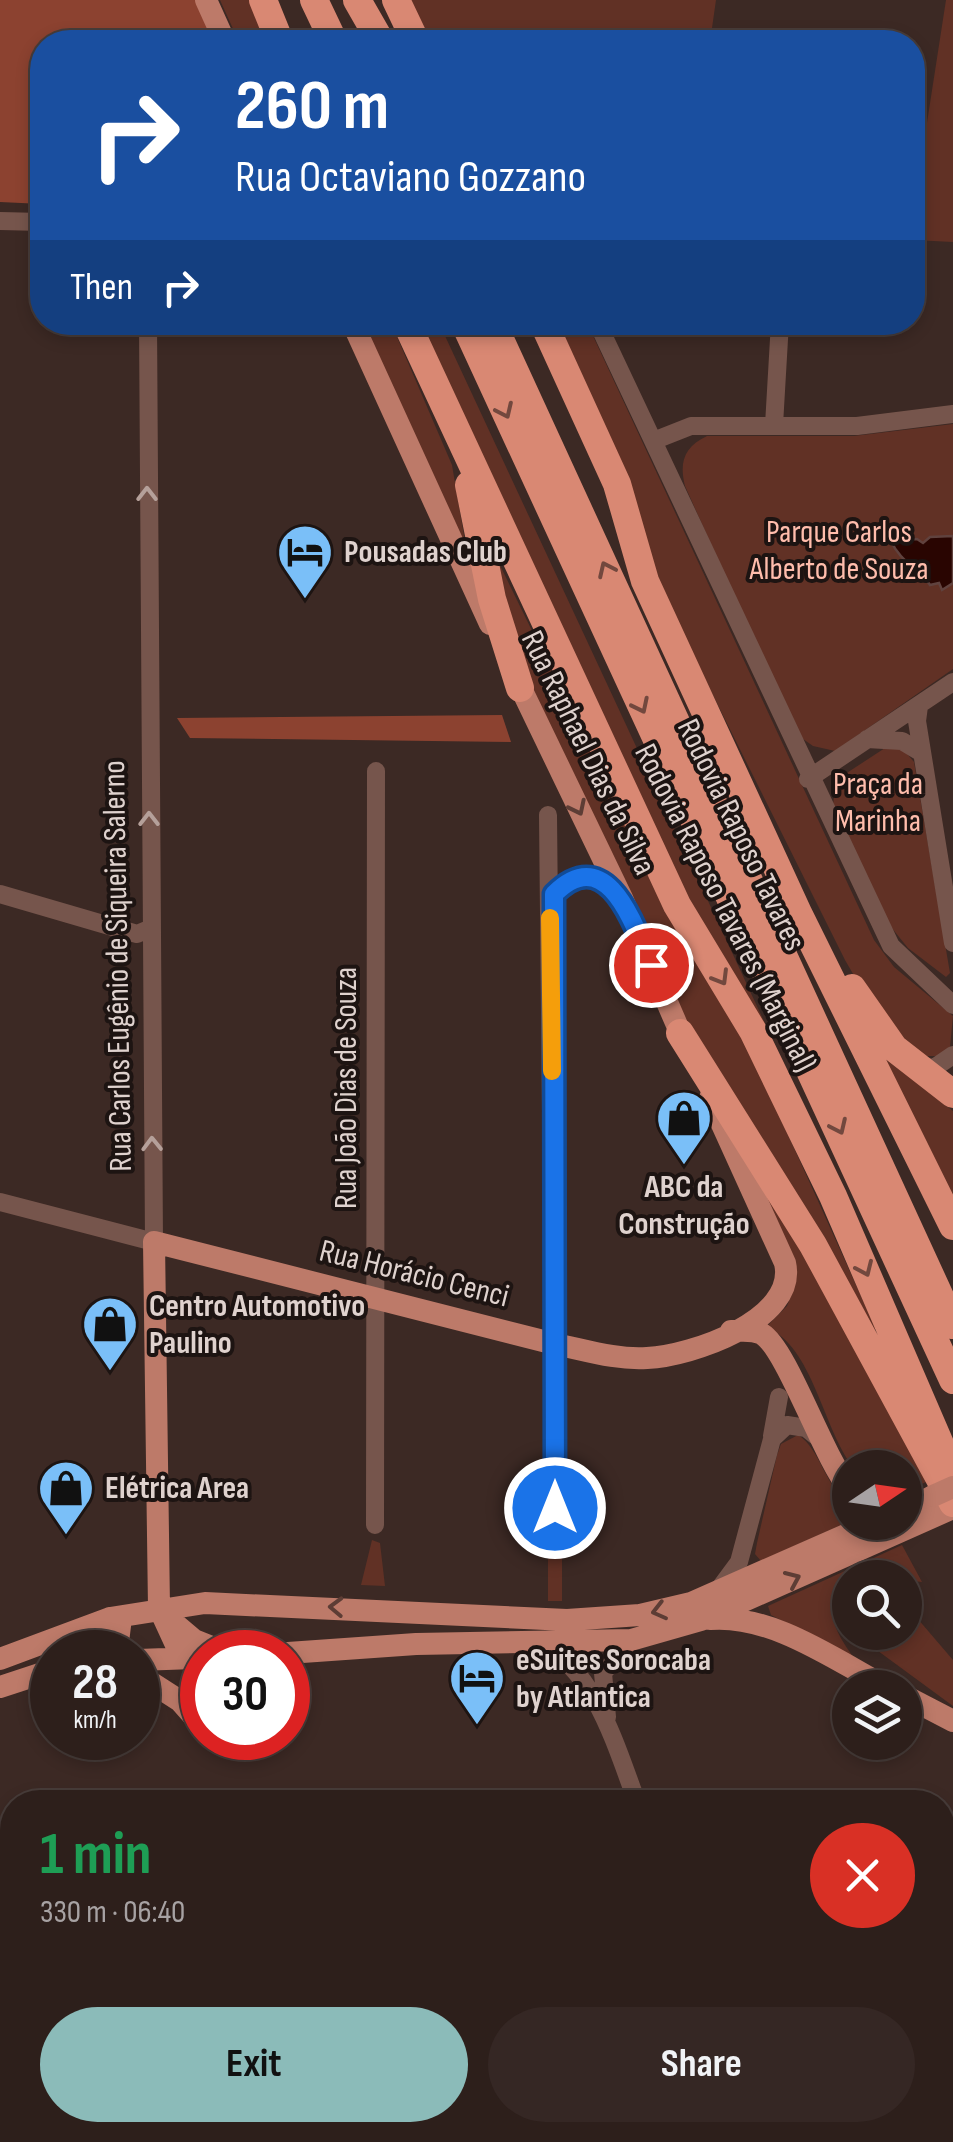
<!DOCTYPE html>
<html lang="en">
<head>
<meta charset="utf-8">
<style>
	:root { --surface:#2d1f1b; --page:#352724; --text:#f1f3f6; --muted:#a7a2a3; --line:#483d3a; --accent:#8bbbb9 }
	body { margin:0; font-family:"Sofia Sans Condensed",sans-serif; background:var(--page); color:var(--text); height:100vh; display:flex; flex-direction:column; font-size:38px; white-space:nowrap }
	* { box-sizing:border-box; margin:0 }
	p { font-size:32px; color:var(--muted) }
	.icon { flex:none; width:55px; height:55px; fill:none; stroke:currentColor; stroke-width:2; stroke-linecap:round; stroke-linejoin:round }
	.map { position:relative; flex:1; overflow:hidden }
	.drawer { position:absolute; left:0px; top:1790px; width:955px; height:352px; display:flex; flex-direction:column; background:var(--surface); border-radius:40px 40px 0 0; box-shadow:0 5px 15px #0003,0 0 0 2px var(--line) }
	.drawer>* { flex:none }
	.banner { position:absolute; left:30px; top:30px; width:895px; height:305px; border-radius:40px; box-shadow:0 5px 15px #0003,0 0 0 2px var(--line); background:#1a4fa0; color:#fff; overflow:hidden }
	.needle { width:65px; rotate:77deg }
	.controls { position:absolute; left:832px; top:1450px; display:grid; gap:20px }
	.controls a { display:grid; place-items:center; width:90px; height:90px; border-radius:50%; background:var(--surface); box-shadow:0 5px 15px #0003,0 0 0 2px var(--line); font-size:50px }
	.speed { position:absolute; left:30px; top:1630px; display:flex; gap:20px; font-size:50px; font-weight:700; text-align:center }
	.speed>* { display:grid; place-content:center; width:130px; height:130px; border-radius:50%; background:var(--surface); box-shadow:0 5px 15px #0003,0 0 0 2px var(--line); line-height:1 }
	.speed small { font-size:25px; font-weight:400 }
	.speed .limit { border:15px solid #d22; background:#fff; color:#111 }
	.pin { position:absolute; display:grid; place-items:center; width:85px; height:85px; color:#fff; margin:-42px; border:5px solid #fff; border-radius:50%; box-shadow:0 2px 10px #0007 }
	.me { position:absolute; width:110px; margin:-55px; rotate:0deg; stroke-linejoin:round; filter:drop-shadow(0 0 8px #0008) }
	.turn { display:flex; align-items:center; gap:35px; height:210px; padding:0 40px; font-size:45px }
	.turn .icon { width:130px; height:130px; stroke-width:2.5 }
	.turn b { display:block; font-size:70px; line-height:85px }
	.then { display:flex; align-items:center; height:95px; padding:0 40px; background:#0003; gap:20px; font-size:38px }
	.round { display:grid; place-items:center; flex:none; width:105px; height:105px; border-radius:52px; background:var(--page) }
	.headline { display:flex; align-items:center; justify-content:space-between; height:170px; padding:0 40px }
	h1 { font-size:60px; font-weight:700; line-height:75px; color:#1e9e55 }
	.cta { display:flex; gap:20px; margin-top:auto; padding:20px 40px }
	.cta a { flex:1; height:115px; border-radius:60px; background:var(--accent); color:#111; font-size:40px; font-weight:700; line-height:115px; text-align:center }
	.cta a+a { background:var(--page); color:var(--text) }
	.map>svg:first-child { display:block }
	.green { fill:#613125 }
	.forest { fill:#8c4230 }
	.water { fill:#290501; stroke:#60423e; stroke-width:2.5 }
	.lines { fill:none; stroke-linecap:round; stroke-linejoin:round }
	.minor { stroke:#76554c; stroke-width:18 }
	.major { stroke:#bd7a69; stroke-width:22 }
	.highway { stroke:#d98873; stroke-width:28 }
	.major-bridge { stroke:#bd7a69; stroke-width:22 }
	.oneway { stroke:#72483e }
	.oneway2 { stroke:#b5a09a }
	.oneway3 { stroke:#5d3d35 }
	.route-casing { stroke:#114b97; stroke-width:25 }
	.route { stroke:#1a73e8; stroke-width:18 }
	.slow { stroke:#f59e0b; stroke-width:18 }
	.labels { text-anchor:middle; dominant-baseline:central; stroke-width:8; stroke-linejoin:round; paint-order:stroke }
	.park-label { font-size:32px; fill:#ffbdac; stroke:#1d1412 }
	.poi-label { font-size:32px; font-weight:bold; fill:#dfd2ce; stroke:#1d1412; text-anchor:start }
	.street-label { font-size:32px; fill:#dfd2ce; stroke:#1d1412 }
</style>
</head>
<body>
<div class="map">
<svg width="953" height="2142" viewBox="0 0 953 2142">
	<rect width="100%" height="100%" fill="#3c2924"/>
	<path class="green" d="M220,0h35l18,42h-34z
		M406,0h310l-6,42h-282z
		M946,0h7v242l-40,-2v-27z
		M364,323h27l61,142 15,88z
		M421,323h18l438,941 -214,-406z
		M556,323h31l287,617 20,27 59,49 -3,31 -12,9h-20l-47,-51 -26,-45 -175,-351z
		M953,424v245l-118,82 -22,-5 -17,-12 -111,-248c-6,-24 -1,-39 22,-50h147z
		M492,549l176,360 78,133 130,287 -5,1 -195,-324 -164,-352z
		M885,748l18,1 11,13 36,211 -4,4 -38,-29 -17,-21 -58,-122 3,-25z
		M874,1049l79,62v95z
		M760,1177l171,303 -26,11v-23l-52,-1c-30,-38 -40,-121 -87,-140l21,-21 7,-18z
		M798,1435c22,13 27,52 52,70v16l-89,40 -6,-7 2,-11 20,-88 4,-11z
		M548,1519h14v82h-14z
		M372,1540l8,3 5,43 -24,-1z
		M902,1545l20,37c-12,0 -23,-10 -37,-12 -24,-3 -54,18 -52,45 2,17 11,28 20,42l-82,-42 -3,-9z
		M905,1604l48,56v46l-79,-58 -11,-15 42,-1z"/>
	<path class="forest" d="M0,0h197l19,42h-174v162l-42,-2z
		M502,715l9,27 -321,-4 -13,-20z"/>
	<path class="water" d="M953,536v47l-11,7 -3,-7 -9,2c-10,-16 -30,-23 -39,-44l26,-2 6,4 7,-6z"/>
	<g class="lines">
		<path class="minor" d="M0,221l42,1
			M597,322l294,624 62,59
			M774,425l6,-103
			M653,441l38,-15h166l96,-12
			M919,706l-2,15 36,222
			M867,739l35,2 20,12
			M808,779l145,-97
			M548,815l7,693
			M0,894l137,40 12,-5
			M551,906l7,-17c24,-15 43,-11 62,7
			M918,1066l16,2 19,-13
			M0,1202l154,40 -6,-920
			M772,1436l7,-39
			M375,1525l1,-754
			M719,1589l20,-27 33,-123 15,-14 19,3 10,8
			M541,1643c55,29 75,104 96,159
			M607,1717l-4,-44 28,-33
			M766,2130l5,12"/>
		<path class="major" d="M206,0l19,42
			M352,322l138,302
			M515,676l107,222 64,148
			M731,1331c11,0 21,-2 31,3 25,15 61,123 88,156
			M905,1510l28,-14
			M168,1618l26,22 30,12
			M710,1619c62,-5 125,41 178,69
			M74,1652l44,-10 2,-16 -10,-8
			M288,1653l128,-9 215,-4 70,-20 252,-112
			M182,1658l-23,-50 -5,-366 401,102c30,6 61,16 92,14 44,-2 151,-38 138,-95l-75,-165
			M0,1659l110,-41 95,-15 362,17 73,-5 51,-12 184,-81
			M138,1660l56,-2
			M138,1674l42,27 22,25
			M0,1687l52,-17
			M905,1696l48,25"/>
		<path class="highway" d="M263,0l17,42
			M314,0l20,42
			M357,0l24,42
			M396,0l20,42
			M406,322l271,583 76,126 80,165 120,278
			M464,322l489,1058
			M492,322l461,1003
			M543,322l74,162 28,97 154,334 154,311
			M469,485l23,114 28,89
			M852,988l42,60 59,46
			M680,1033l133,212 140,258"/>
		<path class="major-bridge" d="M933,1496l20,-9"/>
	</g>
	<defs><path id="oneway-chevron" d="M-2-3.5L2.5 0L-2 3.5" fill="none" stroke-width="1.6" stroke-linecap="round" stroke-linejoin="round" transform="scale(2.5)"/></defs>
	<g class="oneway">
		<use href="#oneway-chevron" transform="translate(505 411) rotate(65)"/>
		<use href="#oneway-chevron" transform="translate(606 569) rotate(-115)"/>
		<use href="#oneway-chevron" transform="translate(641 706) rotate(64)"/>
		<use href="#oneway-chevron" transform="translate(721 978) rotate(59)"/>
		<use href="#oneway-chevron" transform="translate(839 1127) rotate(65)"/>
		<use href="#oneway-chevron" transform="translate(865 1269) rotate(66)"/>
	</g>
	<g class="oneway2">
		<use href="#oneway-chevron" transform="translate(147 494) rotate(-90)"/>
		<use href="#oneway-chevron" transform="translate(149 819) rotate(-90)"/>
		<use href="#oneway-chevron" transform="translate(152 1144) rotate(-91)"/>
	</g>
	<g class="oneway3">
		<use href="#oneway-chevron" transform="translate(578 808) rotate(64)"/>
		<use href="#oneway-chevron" transform="translate(793 1579) rotate(-24)"/>
		<use href="#oneway-chevron" transform="translate(336 1607) rotate(-178)"/>
		<use href="#oneway-chevron" transform="translate(659 1611) rotate(166)"/>
	</g>
	<g class="lines">
		<g class="route-casing">
			<path id="route" d="M555,1508l-1,-614c54,-54 81,34 97,71"/>
		</g>
		<use href="#route" class="route"/>
		<path class="slow" d="M550,918l2,153"/>
	</g>
	<defs>
		<g id="hotel-pin" transform="scale(2.875)"><path d="M0 17L-7.5 6A9.5 9.5 0 1 1 7.5 6Z" fill="#7abff8" stroke="#1d1412"/><path d="M-6-4.5h1.5V1H6V5H4.5V3h-9V5H-6ZM-4 0a1.8 1.8 0 1 1 3.6 0ZM.5 0V-2.5h3Q6-2.5 6 0Z" fill="#111"/></g>
		<g id="shop-pin" transform="scale(2.875)"><path d="M0 17L-7.5 6A9.5 9.5 0 1 1 7.5 6Z" fill="#7abff8" stroke="#1d1412"/><path d="M-5-2.5h2.3a2.7 3.5 0 0 1 5.4 0H5L5.5 6h-11ZM-1.5-2.5h3a1.5 2.3 0 0 0-3 0Z" fill="#111"/></g>
	</defs>
	<g fill-rule="evenodd">
		<use href="#hotel-pin" x="305" y="552"/>
		<use href="#shop-pin" x="684" y="1118"/>
		<use href="#shop-pin" x="110" y="1324"/>
		<use href="#shop-pin" x="66" y="1488"/>
		<use href="#hotel-pin" x="477" y="1678"/>
	</g>
	<g class="labels">
		<g class="park-label">
			<text x="839" y="532">Parque Carlos<tspan x="839" dy="37">Alberto de Souza</tspan></text>
			<text x="878" y="784">Praça da<tspan x="878" dy="37">Marinha</tspan></text>
		</g>
		<g class="poi-label">
			<text x="344" y="552">Pousadas Club</text>
			<text x="684" y="1187" text-anchor="middle">ABC da<tspan x="684" dy="37">Construção</tspan></text>
			<text x="149" y="1306">Centro Automotivo<tspan x="149" dy="37">Paulino</tspan></text>
			<text x="105" y="1488">Elétrica Area</text>
			<text x="516" y="1660">eSuites Sorocaba<tspan x="516" dy="37">by Atlantica</tspan></text>
		</g>
		<g class="street-label">
			<text transform="translate(588 753) rotate(64)">Rua Raphael Dias da Silva</text>
			<text transform="translate(741 835) rotate(64)">Rodovia Raposo Tavares</text>
			<text transform="translate(725 908) rotate(63)">Rodovia Raposo Tavares (Marginal)</text>
			<text transform="translate(118 966) rotate(-91)">Rua Carlos Eugênio de Siqueira Salerno</text>
			<text transform="translate(346 1088) rotate(-90)">Rua João Dias de Souza</text>
			<text transform="translate(414 1274) rotate(14)">Rua Horácio Cenci</text>
		</g>
	</g>
</svg>
<div class="controls">
<a><svg class="needle" viewBox="-14 -14 28 28"><path d="M0-13l5 13h-10z" fill="#e53935"/><path d="M0 13l5-13h-10z" fill="#a7a2a3"/></svg></a>
<a><svg class="icon" aria-label="search" viewBox="0 0 24 24"><circle cx="10" cy="10" r="6"/><path d="M15 15l6 6"/></svg></a>
<a><svg class="icon" aria-label="layers" viewBox="0 0 24 24"><path d="M12 4l9 5-9 5-9-5zM3 14l9 5 9-5"/></svg></a>
</div>
<div class="speed"><div>28<small>km/h</small></div><div class="limit">30</div></div>
<div class="pin" style="left:651px;top:965px;background:#d93025"><svg class="icon" aria-label="arrive" viewBox="0 0 24 24"><path d="M6 21V4h12l-3 4 3 4H6"/></svg></div>
<svg class="me" style="left:555px;top:1508px" viewBox="-20 -20 40 40"><circle r="17" fill="#1a73e8" stroke="#fff" stroke-width="3"/><path d="M0-11L8 9 0 5-8 9z" fill="#fff"/></svg>
<div class="banner">
<div class="turn"><svg class="icon" aria-label="right" viewBox="0 0 24 24"><path d="M7 20v-9h11M14 6l5 5-5 5"/></svg><div><b>260 m</b>Rua Octaviano Gozzano</div></div>
<div class="then">Then<svg class="icon" aria-label="right" viewBox="0 0 24 24"><path d="M7 20v-9h11M14 6l5 5-5 5"/></svg></div>
</div>
<section class="drawer">
<div class="headline"><div><h1>1 min</h1><p>330 m · 06:40</p></div><a class="round" style="background:#d93025;color:#fff"><svg class="icon" aria-label="close" viewBox="0 0 24 24"><path d="M6 6l12 12M18 6L6 18"/></svg></a></div>
<div class="cta"><a>Exit</a><a>Share</a></div>
</section>
</div>
</body>
</html>
